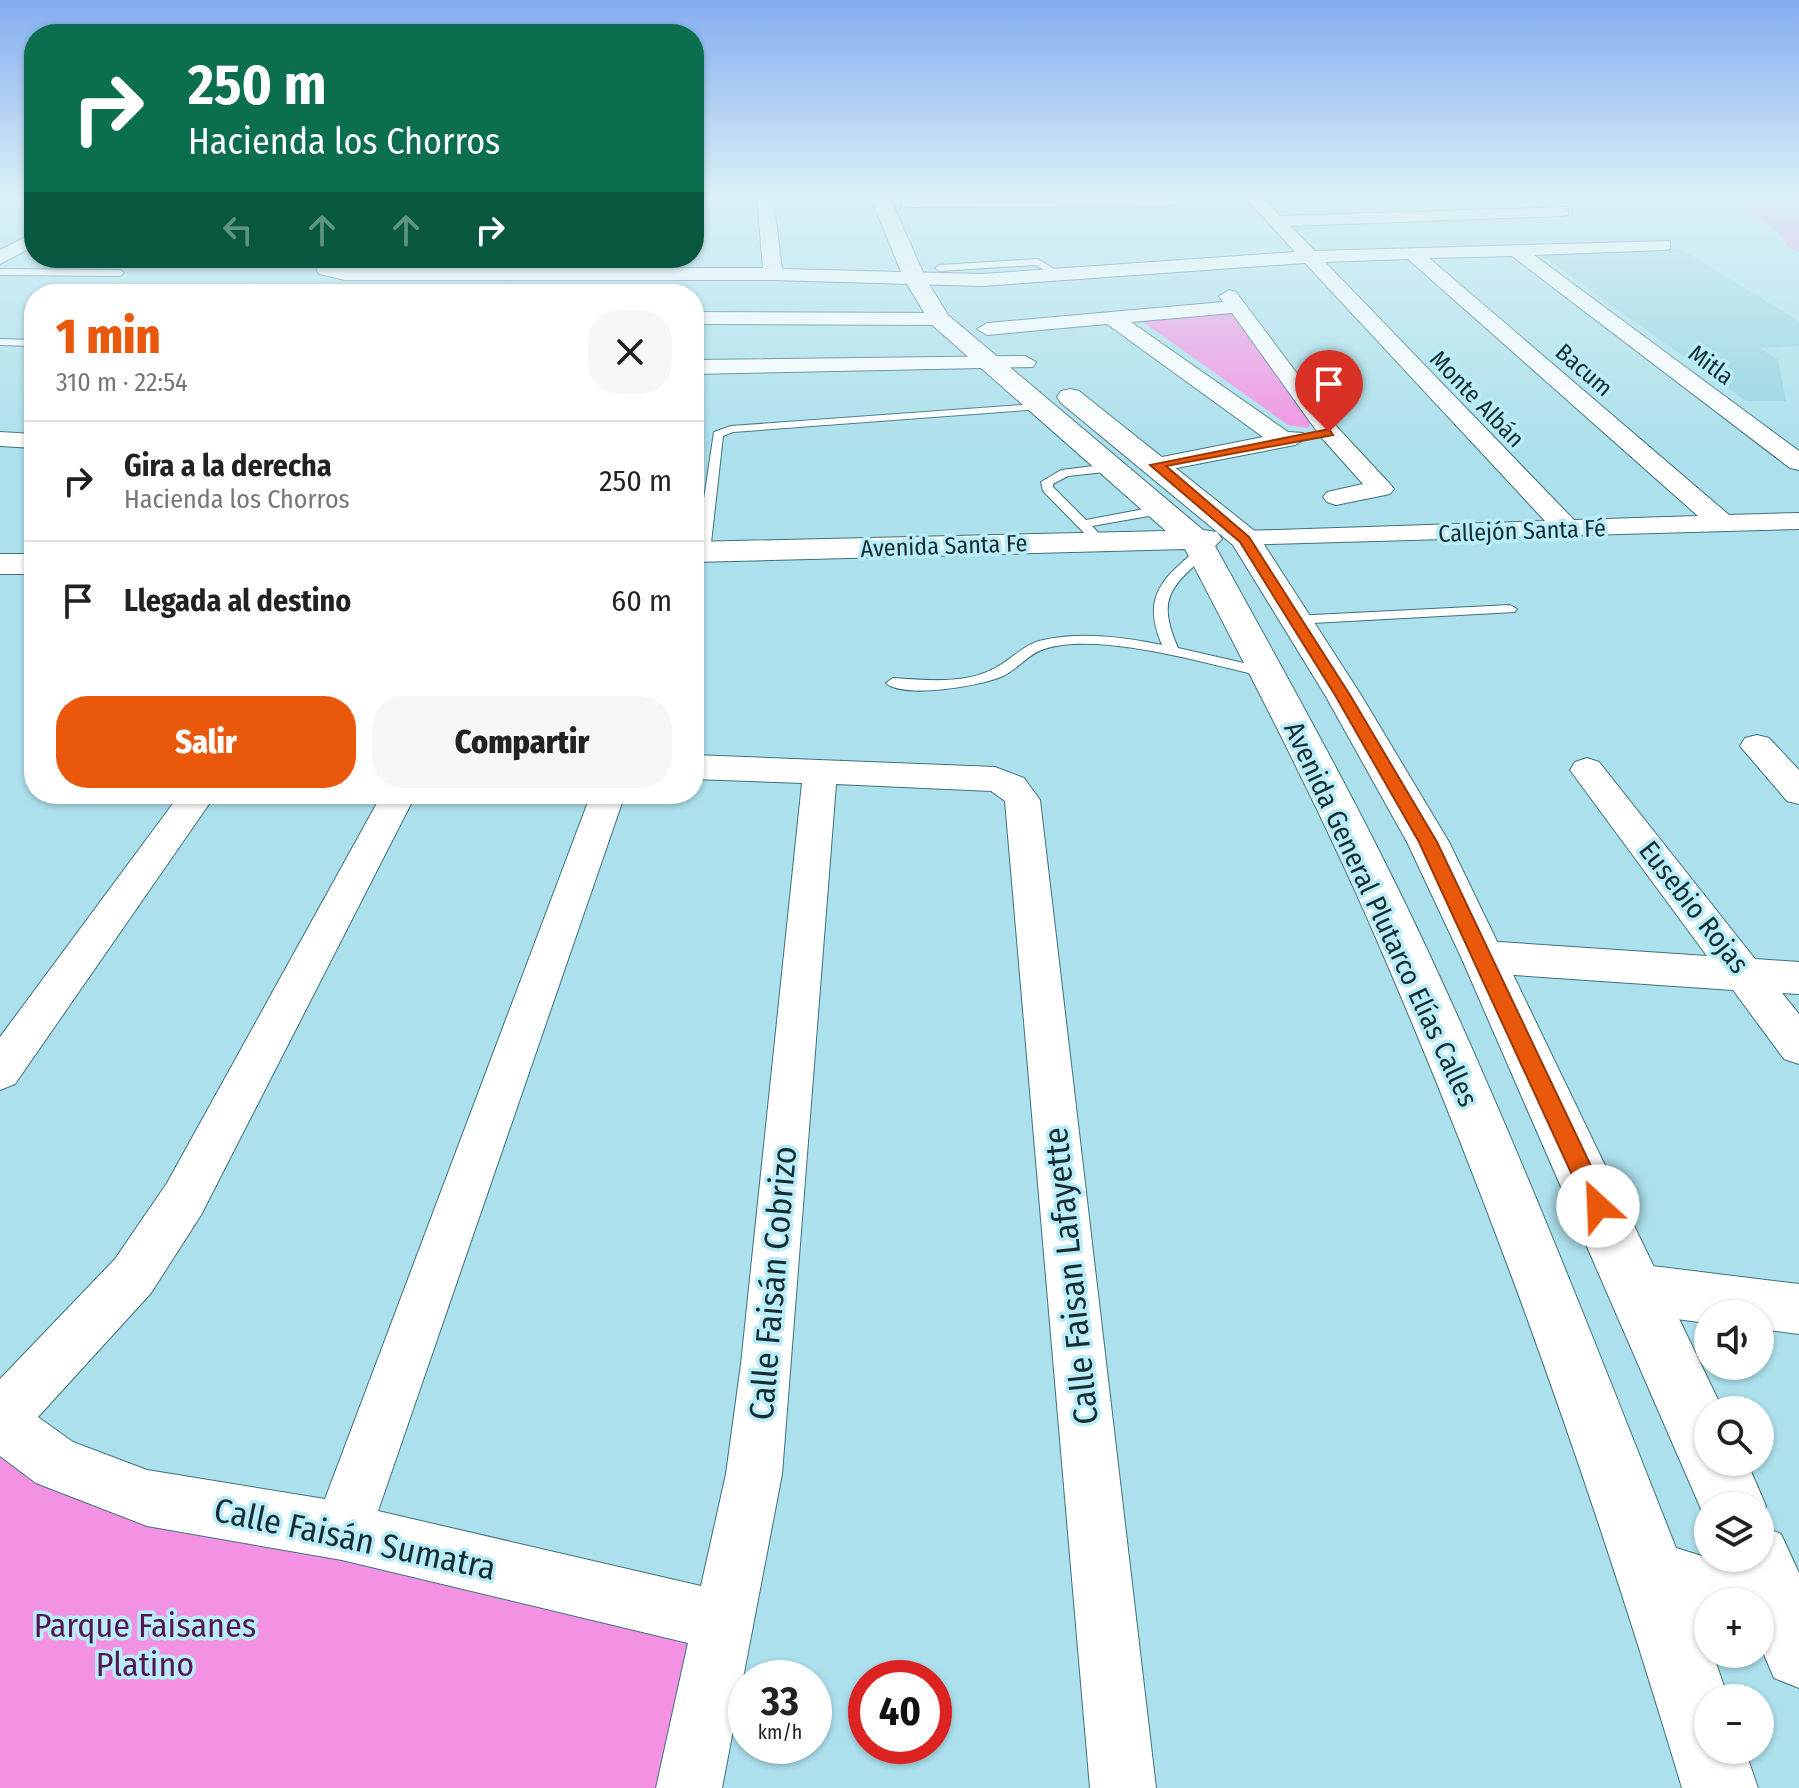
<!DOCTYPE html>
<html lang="es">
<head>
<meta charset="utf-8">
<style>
	:root { --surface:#fff; --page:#f6f6f6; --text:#222; --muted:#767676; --line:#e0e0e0; --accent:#ea580c }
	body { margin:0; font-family:"Fira Sans Condensed",sans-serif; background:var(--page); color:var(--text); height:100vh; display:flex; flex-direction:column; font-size:30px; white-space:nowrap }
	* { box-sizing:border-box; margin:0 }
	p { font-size:26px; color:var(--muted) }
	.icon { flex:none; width:44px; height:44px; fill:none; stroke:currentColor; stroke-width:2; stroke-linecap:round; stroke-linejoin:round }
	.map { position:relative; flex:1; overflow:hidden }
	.side { position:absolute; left:24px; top:284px; width:680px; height:520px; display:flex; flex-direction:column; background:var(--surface); border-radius:32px; box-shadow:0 2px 6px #0004 }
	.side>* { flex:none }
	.hud { position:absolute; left:24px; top:24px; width:680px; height:244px; border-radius:32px; box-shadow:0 2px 6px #0004; background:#0b6e4f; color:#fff; overflow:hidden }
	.buttons { position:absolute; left:1694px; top:1300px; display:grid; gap:16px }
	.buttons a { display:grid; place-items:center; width:80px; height:80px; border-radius:50%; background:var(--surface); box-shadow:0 2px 6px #0004; font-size:40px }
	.speed { position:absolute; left:728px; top:1660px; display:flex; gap:16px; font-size:40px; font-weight:700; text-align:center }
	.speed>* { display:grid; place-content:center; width:104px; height:104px; border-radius:50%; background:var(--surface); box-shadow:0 2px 6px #0004; line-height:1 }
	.speed small { font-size:20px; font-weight:400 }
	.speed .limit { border:12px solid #d22; background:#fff; color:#111 }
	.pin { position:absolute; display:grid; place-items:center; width:68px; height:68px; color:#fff; margin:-82px -34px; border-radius:50% 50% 50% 0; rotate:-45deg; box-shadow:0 0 8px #0007 }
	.pin .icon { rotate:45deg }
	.me { position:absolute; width:88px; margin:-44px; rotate:335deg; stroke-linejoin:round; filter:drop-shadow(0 0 6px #0008) }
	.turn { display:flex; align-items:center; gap:28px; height:168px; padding:0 32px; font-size:36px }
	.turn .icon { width:104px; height:104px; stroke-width:2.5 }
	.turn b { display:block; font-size:56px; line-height:68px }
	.lanes { display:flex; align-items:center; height:76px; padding:0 32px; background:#0003; justify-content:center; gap:40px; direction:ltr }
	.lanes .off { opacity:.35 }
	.round { display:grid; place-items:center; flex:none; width:84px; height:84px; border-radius:32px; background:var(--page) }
	.summary { display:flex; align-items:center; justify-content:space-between; height:136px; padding:0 32px }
	h1 { font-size:48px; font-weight:800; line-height:60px; color:var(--accent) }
	.cta { display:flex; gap:16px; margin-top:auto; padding:16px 32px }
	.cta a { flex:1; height:92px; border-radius:32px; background:var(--accent); color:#fff; font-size:32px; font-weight:800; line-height:92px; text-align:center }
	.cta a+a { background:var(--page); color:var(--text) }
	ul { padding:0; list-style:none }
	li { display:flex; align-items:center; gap:24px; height:120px; padding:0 32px; border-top:2px solid var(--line) }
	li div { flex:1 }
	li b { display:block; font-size:30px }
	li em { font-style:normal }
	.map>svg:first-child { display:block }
	.built { fill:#96d4e1 }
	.green { fill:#f392e3 }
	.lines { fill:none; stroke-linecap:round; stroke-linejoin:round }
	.lane-casing { stroke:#40717b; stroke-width:2 }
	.street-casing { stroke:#40717b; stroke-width:2 }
	.secondary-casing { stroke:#40717b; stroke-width:2 }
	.lane { fill:#fff; fill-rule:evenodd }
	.street { fill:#fff; fill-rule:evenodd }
	.secondary { fill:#fff; fill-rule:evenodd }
	.route { fill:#ea580c; stroke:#983908; stroke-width:2 }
	.labels { text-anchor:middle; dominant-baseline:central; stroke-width:7; stroke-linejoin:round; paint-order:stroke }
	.far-street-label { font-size:24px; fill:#182d31; stroke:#b9edf9 }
	.street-label { font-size:28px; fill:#182d31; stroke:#b9edf9 }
	.near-street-label { font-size:34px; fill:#182d31; stroke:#b9edf9 }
	.near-park-label { font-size:34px; fill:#55164e; stroke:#b9edf9 }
</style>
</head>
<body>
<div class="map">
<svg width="1799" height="1788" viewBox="0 0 1799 1788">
	<rect width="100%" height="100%" fill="#ace0ec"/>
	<path class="built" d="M1681,249l118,72v25l-39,2 18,12 8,41h-40l-202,-144 3,-4z"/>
	<path class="green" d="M1730,198h69v55l-12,-7 -9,-15z
		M1232,312l80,108 -4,8 -20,-3 -149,-106z
		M0,1423l56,40 669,159 -37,166h-688z"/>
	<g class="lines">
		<g class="lane-casing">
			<path id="lane" d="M1038,259l21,13v4h-6l-17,-11 -97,6 -4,-3 4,-3z
				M0,269l120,1 4,3 -4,3 -120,-1z
				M0,339l34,1v6l-34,-1z
				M1037,404l5,3 -1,2 -308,23 -10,4 -13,116 -7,4 -7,-4 18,-120 17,-6z
				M1110,464l4,1v6l-46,5 -15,8v3l33,33 74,-14 6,4 -6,4 -68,12 15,16 -6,4 -5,-1 -53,-54 -2,-9 20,-12z
				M1202,548l7,4 -2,3c-38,32 -50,45 -29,93l92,21v6l-5,2c-57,-13 -166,-46 -221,-28 -16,5 -26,20 -41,27 -21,10 -100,23 -117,7l7,-5c34,2 73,7 104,-11 15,-8 25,-21 42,-26 40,-10 84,-4 123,4 -13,-31 -12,-53 14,-77 8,-7 16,-16 26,-20z
				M1510,605l7,4 -2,3 -221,12 -7,-4 7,-4z"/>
		</g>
		<g class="street-casing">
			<path id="street" d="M757,198h16l9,71 200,5 313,-22 -49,-54h18l16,18 288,-9v8l-6,1 -272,10 25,25 355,-10v8l-6,1 -130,5 265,196v19l-9,-2 -278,-212 -83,2 300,257 70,-2v16l-564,16 -4,-6 4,-6 10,-2 300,-10 -240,-258 -323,23 -209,-6h-428l-26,-6 -2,-4 3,-12h18l-2,8 9,2h418zM1408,259l290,257 -124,4 -249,-258z
				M902,198h285l-20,8 -259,1 -6,-1z
				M34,233v13l-34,18v-14z
				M1229,290l7,2 101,135 53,57 4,5 -4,5 -54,11 -9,-3 -4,-5 4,-5 36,-8 -42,-47 -89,-124 -101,9 157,110 15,1 4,5 -12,7 -139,27 -9,-2 -3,-5 3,-5 116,-23 -156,-113 -120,11 -10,-6 10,-6 236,-21 -4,-6z
				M694,312l245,1 10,6 -10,6 -245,-1z
				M1025,356l11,6 -3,5 -339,7v-14z
				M0,432l34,2v14l-34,-2z
				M1757,735l12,3 30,32v34l-12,-3 -47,-55 5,-8z
				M694,755l301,12 29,11 16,22 116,988h-66l-85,-987 -14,-10 -155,-7 -54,690 -60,314h-66l32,-145 -346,-83 -195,-34 -111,-43 -36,-27v-77l115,-120 52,-76 215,-389h34l-215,421 -50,78 -113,124 35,25 74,28 178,29 266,-705h34l-247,717 323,75 25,-112 15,-110 61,-581 -108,-4z
				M1587,758l12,4 156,197 44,3v32l-17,-1 17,21v50l-15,-5 -51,-69 -249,-17 -14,-5 -6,-11 6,-11 14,-5 223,15 -137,-186 5,-8z
				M180,794h36l-201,290 -15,6v-53z
				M1636,1264l163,20v50l-39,-5v-15h-52v9l-72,-9 -18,-7 -7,-18 7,-18z"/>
		</g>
		<g class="secondary-casing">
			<path id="secondary" d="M871,198h19l36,81 22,36 255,215 14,2 5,7 -7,7c75,136 152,273 217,414 89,192 166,390 244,588l49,15 -2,-5h37v-33l21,9 18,39v115l-25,-10 -14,-33v-43h-52v29l-3,-1 3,24h5l15,44h-20v52h37l13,38h-76c-84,-281 -181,-559 -297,-829 -59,-139 -130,-275 -200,-410l-491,13v-20l472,-11 -235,-207 -27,-45z
				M1070,389l9,2 177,141 105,163 88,147 274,568h-15v52h39l19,44 -6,14v-14h-52v19l-247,-568 -54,-115 -82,-147 -92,-150 -172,-142 -4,-6 4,-6z
				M0,554h34v20h-34z"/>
		</g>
		<use href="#lane" class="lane"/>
		<use href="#street" class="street"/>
		<use href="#secondary" class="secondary"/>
	</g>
	<linearGradient id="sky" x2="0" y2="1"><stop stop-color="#83adf0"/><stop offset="0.44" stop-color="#daf1f6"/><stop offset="1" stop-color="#daf1f6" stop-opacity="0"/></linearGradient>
	<rect width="1799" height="449" fill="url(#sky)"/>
	<path class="route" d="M1329,429l4,6 -167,31 83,71 101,158 87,147 173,364 -4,8 -8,3 -8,-3 -171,-372 -84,-147 -95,-153 -90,-77z"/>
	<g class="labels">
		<g class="far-street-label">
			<text transform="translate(1711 365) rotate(37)">Mitla</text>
			<text transform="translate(1584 370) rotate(41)">Bacum</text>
			<text transform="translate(1477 399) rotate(46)">Monte Albán</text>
			<text transform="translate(1522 531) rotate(-2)">Callejón Santa Fé</text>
			<text transform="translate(944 546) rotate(-2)">Avenida Santa Fe</text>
		</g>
		<g class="street-label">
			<text transform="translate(1694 907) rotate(52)">Eusebio Rojas</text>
			<text transform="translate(1381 914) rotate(65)">Avenida General Plutarco Elías Calles</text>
		</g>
		<g class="near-street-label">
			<text transform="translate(1071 1276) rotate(-96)">Calle Faisan Lafayette</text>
			<text transform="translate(773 1283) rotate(-85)">Calle Faisán Cobrizo</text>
			<text transform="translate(355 1539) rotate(12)">Calle Faisán Sumatra</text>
		</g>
		<g class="near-park-label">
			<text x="145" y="1625">Parque Faisanes<tspan x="145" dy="39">Platino</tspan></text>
		</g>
	</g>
</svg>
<div class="buttons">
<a><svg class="icon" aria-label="sound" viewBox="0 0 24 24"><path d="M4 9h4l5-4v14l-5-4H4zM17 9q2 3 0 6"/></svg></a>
<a><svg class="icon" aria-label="search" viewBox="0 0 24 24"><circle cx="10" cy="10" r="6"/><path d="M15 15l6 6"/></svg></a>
<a><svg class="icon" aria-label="layers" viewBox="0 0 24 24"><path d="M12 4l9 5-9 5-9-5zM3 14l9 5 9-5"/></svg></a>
<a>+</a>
<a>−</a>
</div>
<div class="speed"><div>33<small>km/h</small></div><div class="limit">40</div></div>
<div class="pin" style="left:1329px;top:432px;background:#d93025"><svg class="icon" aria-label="arrive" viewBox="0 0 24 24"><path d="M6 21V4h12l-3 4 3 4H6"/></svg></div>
<svg class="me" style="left:1598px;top:1206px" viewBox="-20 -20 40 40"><circle r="19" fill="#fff"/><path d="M0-13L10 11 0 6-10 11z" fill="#ea580c"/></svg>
<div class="hud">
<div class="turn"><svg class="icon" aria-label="right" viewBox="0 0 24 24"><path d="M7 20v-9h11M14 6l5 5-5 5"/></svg><div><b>250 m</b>Hacienda los Chorros</div></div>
<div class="lanes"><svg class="icon off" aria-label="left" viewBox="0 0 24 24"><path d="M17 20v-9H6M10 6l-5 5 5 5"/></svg><svg class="icon off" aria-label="ahead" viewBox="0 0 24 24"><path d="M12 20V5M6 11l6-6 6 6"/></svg><svg class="icon off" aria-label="ahead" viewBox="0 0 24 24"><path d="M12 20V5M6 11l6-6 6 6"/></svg><svg class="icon" aria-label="right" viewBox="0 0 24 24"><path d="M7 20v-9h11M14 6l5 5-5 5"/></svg></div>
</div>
<section class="side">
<div class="summary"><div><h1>1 min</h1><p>310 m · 22:54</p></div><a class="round"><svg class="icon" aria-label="close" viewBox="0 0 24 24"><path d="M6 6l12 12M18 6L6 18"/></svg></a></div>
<ul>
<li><svg class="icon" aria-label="right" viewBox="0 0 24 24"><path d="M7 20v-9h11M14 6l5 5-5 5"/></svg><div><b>Gira a la derecha</b><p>Hacienda los Chorros</p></div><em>250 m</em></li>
<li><svg class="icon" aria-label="arrive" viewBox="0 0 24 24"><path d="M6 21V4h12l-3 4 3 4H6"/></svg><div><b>Llegada al destino</b></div><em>60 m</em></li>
</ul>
<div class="cta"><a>Salir</a><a>Compartir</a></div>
</section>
</div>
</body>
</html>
